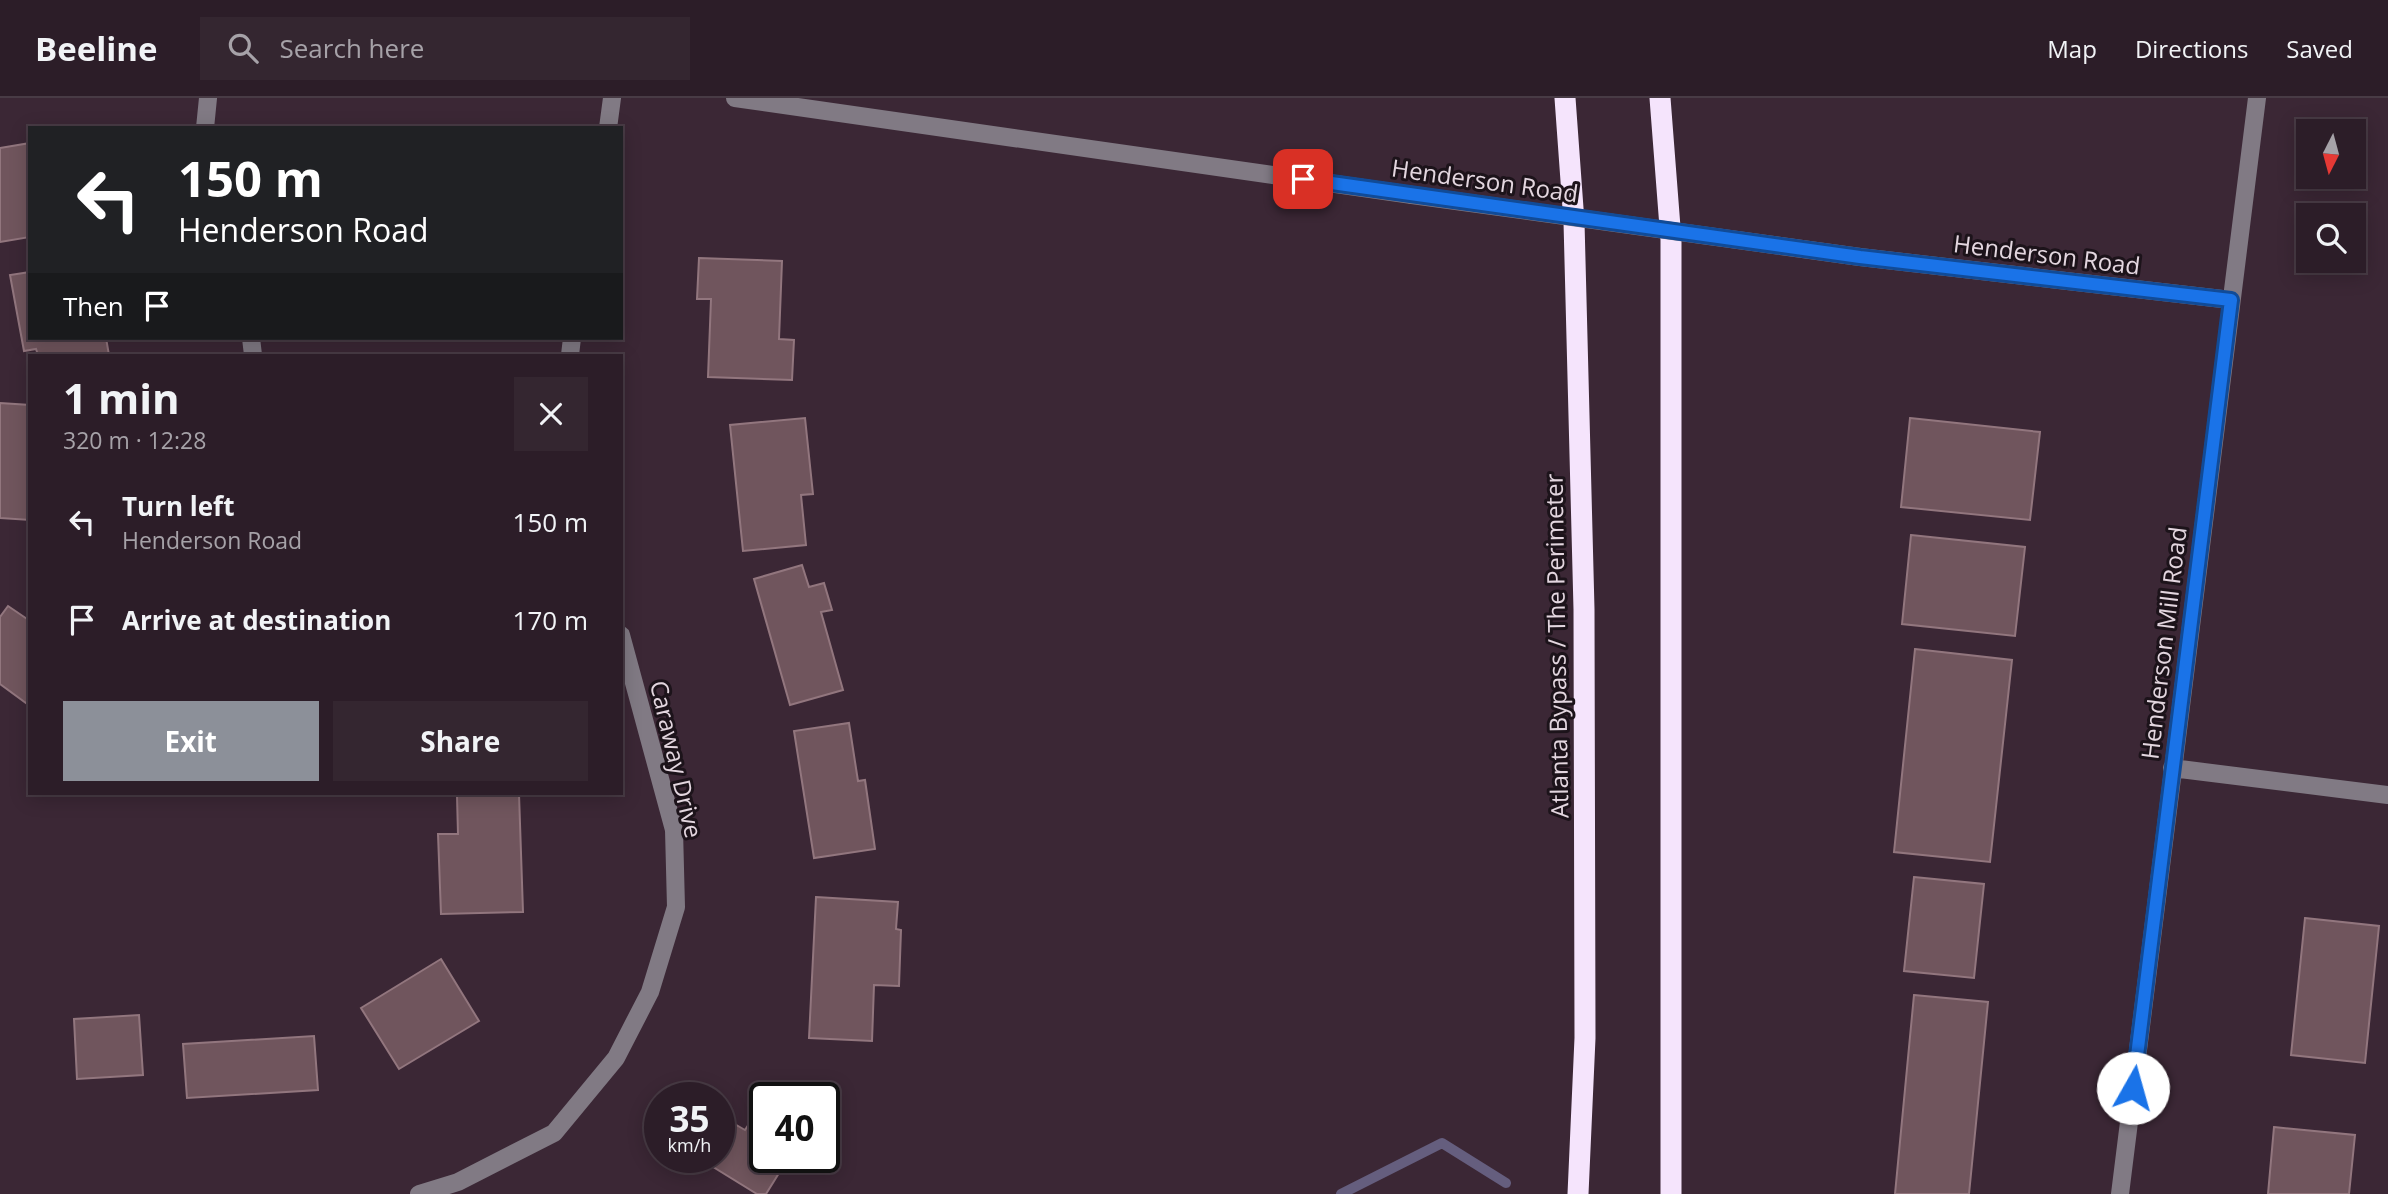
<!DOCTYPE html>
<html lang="en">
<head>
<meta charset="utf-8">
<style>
	:root { --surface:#2c1d28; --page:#342630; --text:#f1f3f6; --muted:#a6a2a8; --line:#483b45; --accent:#8c9099 }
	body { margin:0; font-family:"Open Sans",sans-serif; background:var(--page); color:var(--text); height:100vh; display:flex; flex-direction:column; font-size:26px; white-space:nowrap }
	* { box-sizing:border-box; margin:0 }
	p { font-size:23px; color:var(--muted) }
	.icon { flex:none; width:38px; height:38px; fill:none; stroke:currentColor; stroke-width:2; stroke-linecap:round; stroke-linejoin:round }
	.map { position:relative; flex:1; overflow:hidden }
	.details { position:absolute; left:28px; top:256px; width:595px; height:441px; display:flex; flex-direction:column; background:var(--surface); border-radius:0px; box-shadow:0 4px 18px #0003,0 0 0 2px var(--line) }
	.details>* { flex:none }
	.guide { position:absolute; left:28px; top:28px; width:595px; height:214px; border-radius:0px; box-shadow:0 4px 18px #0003,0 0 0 2px var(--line); background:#202124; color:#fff; overflow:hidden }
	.needle { width:46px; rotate:186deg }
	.tools { position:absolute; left:2296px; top:21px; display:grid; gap:14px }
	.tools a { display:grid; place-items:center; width:70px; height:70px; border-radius:0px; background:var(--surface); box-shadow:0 4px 18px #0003,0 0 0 2px var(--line); font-size:35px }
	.speed { position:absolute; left:644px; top:984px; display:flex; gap:14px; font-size:35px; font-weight:700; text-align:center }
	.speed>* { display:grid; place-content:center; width:91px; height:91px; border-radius:50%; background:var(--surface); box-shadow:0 4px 18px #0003,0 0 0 2px var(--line); line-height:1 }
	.speed small { font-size:18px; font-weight:400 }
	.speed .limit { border:4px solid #111; border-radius:10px; background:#fff; color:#111 }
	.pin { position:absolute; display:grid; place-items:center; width:60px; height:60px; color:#fff; margin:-30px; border-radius:14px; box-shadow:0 4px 10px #0006 }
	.me { position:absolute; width:77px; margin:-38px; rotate:7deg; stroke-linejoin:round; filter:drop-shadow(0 0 5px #0008) }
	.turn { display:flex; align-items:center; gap:24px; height:147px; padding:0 35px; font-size:32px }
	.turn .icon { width:91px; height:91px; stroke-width:2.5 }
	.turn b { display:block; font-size:49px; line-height:60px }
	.then { display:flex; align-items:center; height:66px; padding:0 35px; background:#0003; gap:14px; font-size:26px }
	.round { display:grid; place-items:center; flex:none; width:74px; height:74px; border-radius:0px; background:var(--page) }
	.summary { display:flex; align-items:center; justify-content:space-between; height:119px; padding:0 35px }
	h1 { font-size:42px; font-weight:700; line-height:52px }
	.primary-button { display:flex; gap:14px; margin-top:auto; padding:14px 35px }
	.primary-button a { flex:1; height:80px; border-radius:0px; background:var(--accent); color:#fff; font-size:28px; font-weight:700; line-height:80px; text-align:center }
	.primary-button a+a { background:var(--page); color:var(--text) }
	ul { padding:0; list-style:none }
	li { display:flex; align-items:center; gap:21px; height:98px; padding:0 35px }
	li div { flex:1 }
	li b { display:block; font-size:26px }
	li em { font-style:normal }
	header { display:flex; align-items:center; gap:42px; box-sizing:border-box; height:98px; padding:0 35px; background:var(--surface); border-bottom:2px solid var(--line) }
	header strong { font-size:33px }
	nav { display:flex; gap:38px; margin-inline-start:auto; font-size:24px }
	.search { width:490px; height:63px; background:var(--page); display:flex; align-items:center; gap:18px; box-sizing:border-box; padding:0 24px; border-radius:0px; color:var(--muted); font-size:26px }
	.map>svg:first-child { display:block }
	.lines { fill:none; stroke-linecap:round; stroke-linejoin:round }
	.stream { stroke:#655e7e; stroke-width:10 }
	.building { fill:#70555d; stroke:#92767e; stroke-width:2 }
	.minor { stroke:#817a84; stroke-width:18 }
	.highway { stroke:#f5e4fc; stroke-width:21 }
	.minor-bridge { stroke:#817a84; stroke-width:18 }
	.route-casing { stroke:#114b97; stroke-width:18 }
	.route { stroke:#1a73e8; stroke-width:12 }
	.labels { text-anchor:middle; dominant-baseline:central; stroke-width:6; stroke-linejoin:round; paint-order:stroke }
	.street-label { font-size:24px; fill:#e3d6df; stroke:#1c131a }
</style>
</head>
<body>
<header>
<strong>Beeline</strong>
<div class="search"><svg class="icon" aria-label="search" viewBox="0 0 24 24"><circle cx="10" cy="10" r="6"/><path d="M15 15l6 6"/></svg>Search here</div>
<nav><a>Map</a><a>Directions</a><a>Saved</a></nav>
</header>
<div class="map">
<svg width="2388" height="1096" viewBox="0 0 2388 1096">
	<rect width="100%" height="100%" fill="#3b2735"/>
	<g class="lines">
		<path class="stream" d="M1341,1096l101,-51 64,40"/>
	</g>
	<path class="building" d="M30,45v94l-30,5v-94z
		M699,160l83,3 -3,78 15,1 -2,40 -84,-3 3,-78h-14z
		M30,174v66h76l3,17h-71l-2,-6 -12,2 -14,-76z
		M0,305l30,2v115l-30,-2z
		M805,320l8,76 -12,1 5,50 -63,6 -13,-126z
		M1910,320l130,14 -10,88 -129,-13z
		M1911,437l114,12 -10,89 -113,-12z
		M802,467l7,22 15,-4 8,27 -11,2 22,78 -53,15 -36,-126z
		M8,508l22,15v85l-30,-22v-67z
		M1915,551l97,11 -22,202 -96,-10z
		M849,625l9,58 7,-1 10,69 -61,9 -20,-127z
		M519,696l4,118 -82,2 -3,-80h20l-1,-38z
		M1914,779l70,7 -10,94 -70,-7z
		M816,799l82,5 -2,27 5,1 -2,56 -25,-1 -2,56 -63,-3z
		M2305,820l74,8 -14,137 -74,-8z
		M441,861l38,62 -80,48 -38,-61z
		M1914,897l74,7 -19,192h-74z
		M139,917l4,60 -66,4 -3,-60z
		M314,938l4,54 -131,8 -4,-54z
		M776,984l25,15h-35z
		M765,1001v58h24l-23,37h-9l-60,-37h22v-42l26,15z
		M2274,1029l81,8 -6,59h-81z"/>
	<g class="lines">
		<path class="minor" d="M735,0l677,97
			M205,30l3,-30
			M608,30l4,-30
			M1860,159l371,43
			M251,240l2,17
			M570,257l2,-17
			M2172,670l216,27
			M419,1096l39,-12 96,-49 62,-75 34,-66 26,-85 -2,-77 -53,-195
			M2120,1096l137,-1096"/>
		<path class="highway" d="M1565,0l9,124 10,387 1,429 -7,156
			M1660,0l11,142v954"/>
		<path class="minor-bridge" d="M1412,97l448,62"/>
	</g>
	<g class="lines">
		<g class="route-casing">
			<path id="route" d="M1303,81l557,78 371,43 -98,788"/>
		</g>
		<use href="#route" class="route"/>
	</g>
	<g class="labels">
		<g class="street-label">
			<text transform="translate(1485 82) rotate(8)">Henderson Road</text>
			<text transform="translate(2047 156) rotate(7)">Henderson Road</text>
			<text transform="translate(2163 545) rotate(-83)">Henderson Mill Road</text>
			<text transform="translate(1556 548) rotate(-91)">Atlanta Bypass / The Perimeter</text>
			<text transform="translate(677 661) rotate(77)">Caraway Drive</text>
		</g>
	</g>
</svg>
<div class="tools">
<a><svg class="needle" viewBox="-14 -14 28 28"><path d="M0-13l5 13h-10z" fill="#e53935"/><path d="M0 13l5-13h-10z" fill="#a6a2a8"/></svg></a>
<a><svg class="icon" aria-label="search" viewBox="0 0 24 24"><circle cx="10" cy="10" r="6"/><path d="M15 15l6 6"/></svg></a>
</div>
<div class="speed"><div>35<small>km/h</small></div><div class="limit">40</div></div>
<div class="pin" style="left:1303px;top:81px;background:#d93025"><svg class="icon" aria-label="arrive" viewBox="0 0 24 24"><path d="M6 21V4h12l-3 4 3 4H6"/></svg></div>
<svg class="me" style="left:2133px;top:990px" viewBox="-20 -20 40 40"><circle r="19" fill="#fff"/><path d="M0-13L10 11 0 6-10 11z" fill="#1a73e8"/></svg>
<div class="guide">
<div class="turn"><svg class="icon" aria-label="left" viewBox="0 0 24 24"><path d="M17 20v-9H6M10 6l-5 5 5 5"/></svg><div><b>150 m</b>Henderson Road</div></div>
<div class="then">Then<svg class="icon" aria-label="arrive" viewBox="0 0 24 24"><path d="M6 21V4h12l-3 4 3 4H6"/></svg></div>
</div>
<section class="details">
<div class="summary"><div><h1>1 min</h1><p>320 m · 12:28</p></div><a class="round"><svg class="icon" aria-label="close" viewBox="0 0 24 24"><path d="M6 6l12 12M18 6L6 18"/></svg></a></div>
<ul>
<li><svg class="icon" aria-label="left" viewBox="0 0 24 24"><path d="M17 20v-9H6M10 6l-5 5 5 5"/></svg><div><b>Turn left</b><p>Henderson Road</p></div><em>150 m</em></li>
<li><svg class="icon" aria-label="arrive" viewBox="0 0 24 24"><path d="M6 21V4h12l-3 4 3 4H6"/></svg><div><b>Arrive at destination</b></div><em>170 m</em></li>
</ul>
<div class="primary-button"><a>Exit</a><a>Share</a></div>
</section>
</div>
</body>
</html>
